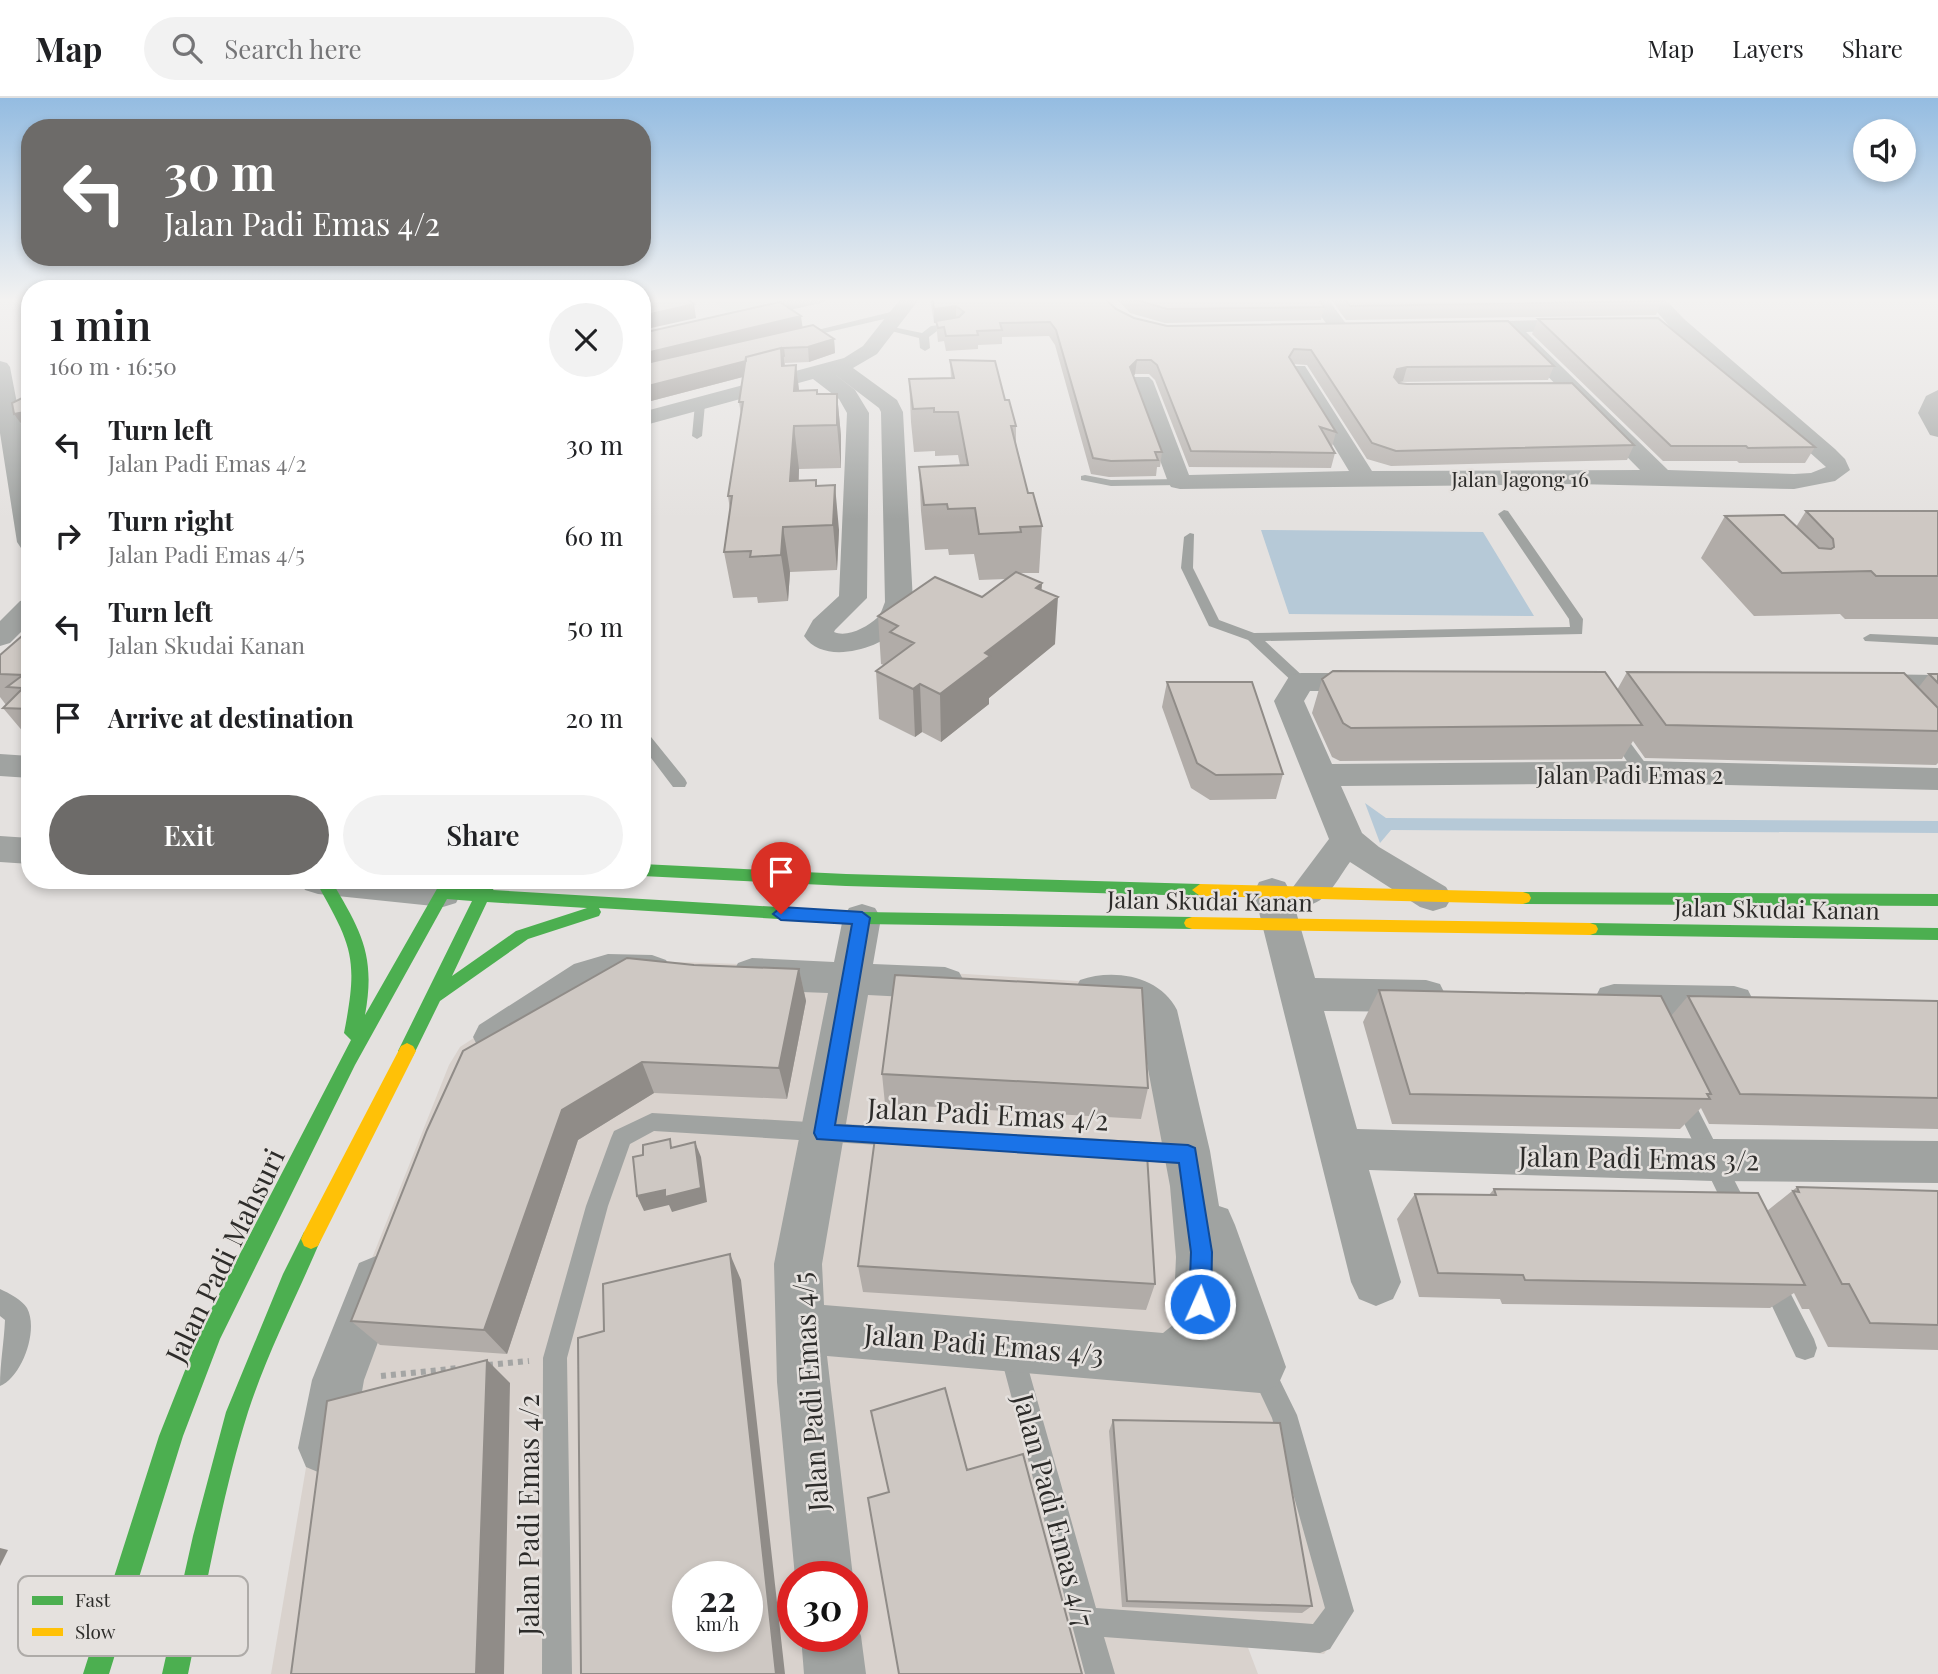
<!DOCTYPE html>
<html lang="en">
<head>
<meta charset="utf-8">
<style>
	:root { --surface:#fff; --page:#f2f2f2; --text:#202124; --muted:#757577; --line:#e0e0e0; --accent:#6d6b69 }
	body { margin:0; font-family:"Playfair Display",serif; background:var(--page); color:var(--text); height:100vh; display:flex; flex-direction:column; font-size:26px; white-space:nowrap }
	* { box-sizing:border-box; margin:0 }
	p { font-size:23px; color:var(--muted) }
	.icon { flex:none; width:38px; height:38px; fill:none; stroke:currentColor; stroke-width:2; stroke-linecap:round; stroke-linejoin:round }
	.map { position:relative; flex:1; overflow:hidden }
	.drawer { position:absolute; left:21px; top:182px; width:630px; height:609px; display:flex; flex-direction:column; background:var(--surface); border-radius:28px; box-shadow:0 4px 10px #0003 }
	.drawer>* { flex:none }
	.guide { position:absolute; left:21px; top:21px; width:630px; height:147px; border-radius:28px; box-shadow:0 4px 10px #0003; background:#6d6b69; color:#fff; overflow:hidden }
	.buttons { position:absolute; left:1853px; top:21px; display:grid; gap:14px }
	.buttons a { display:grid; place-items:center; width:63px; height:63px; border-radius:50%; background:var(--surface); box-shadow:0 4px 10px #0003; font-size:35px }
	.speed { position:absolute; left:672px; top:1463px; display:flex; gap:14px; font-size:35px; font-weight:700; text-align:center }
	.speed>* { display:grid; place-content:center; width:91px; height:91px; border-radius:50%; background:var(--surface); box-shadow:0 4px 10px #0003; line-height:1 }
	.speed small { font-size:18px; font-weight:400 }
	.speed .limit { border:10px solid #d22; background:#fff; color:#111 }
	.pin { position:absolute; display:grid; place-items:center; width:60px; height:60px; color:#fff; margin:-72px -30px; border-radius:50% 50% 50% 0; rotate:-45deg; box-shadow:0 0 7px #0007 }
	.pin .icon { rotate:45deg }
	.me { position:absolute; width:77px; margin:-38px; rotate:2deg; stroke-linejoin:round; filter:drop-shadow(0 0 5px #0008) }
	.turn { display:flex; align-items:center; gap:24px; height:147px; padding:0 28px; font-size:32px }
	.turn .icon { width:91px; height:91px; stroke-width:2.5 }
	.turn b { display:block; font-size:49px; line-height:60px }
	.round { display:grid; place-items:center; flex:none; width:74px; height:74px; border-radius:37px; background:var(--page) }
	.headline { display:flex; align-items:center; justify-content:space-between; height:119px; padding:0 28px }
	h1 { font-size:42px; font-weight:600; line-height:52px }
	.button { display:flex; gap:14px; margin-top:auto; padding:14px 28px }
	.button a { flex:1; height:80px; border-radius:42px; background:var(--accent); color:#fff; font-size:28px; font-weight:600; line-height:80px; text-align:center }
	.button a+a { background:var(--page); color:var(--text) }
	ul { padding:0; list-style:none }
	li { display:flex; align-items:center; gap:21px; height:91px; padding:0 28px }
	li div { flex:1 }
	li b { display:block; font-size:26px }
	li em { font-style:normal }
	header { display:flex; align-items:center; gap:42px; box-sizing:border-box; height:98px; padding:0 35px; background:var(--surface); border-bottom:2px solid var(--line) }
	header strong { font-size:33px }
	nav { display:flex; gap:38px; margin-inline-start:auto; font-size:24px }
	.search { width:490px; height:63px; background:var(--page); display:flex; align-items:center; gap:18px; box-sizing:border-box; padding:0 24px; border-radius:38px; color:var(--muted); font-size:26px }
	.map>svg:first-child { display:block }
	.built { fill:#d9d2cd; fill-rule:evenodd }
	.green { fill:#d2ddd3 }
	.water { fill:#b6c9d7 }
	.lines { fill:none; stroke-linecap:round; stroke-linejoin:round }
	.path { stroke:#a4a5a4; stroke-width:6; stroke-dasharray:5 5; stroke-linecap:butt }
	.lane { fill:#a0a3a1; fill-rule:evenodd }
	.street { fill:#a0a3a1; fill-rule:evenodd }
	.fast { fill:#4caf50; fill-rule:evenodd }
	.slow { fill:#ffc107; fill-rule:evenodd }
	.wall { fill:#b1aca8 }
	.shaded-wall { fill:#908c88 }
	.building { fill:#cec8c3; stroke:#908c88; stroke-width:2; fill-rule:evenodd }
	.route { fill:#1a73e8; stroke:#114b97; stroke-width:2 }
	.labels { text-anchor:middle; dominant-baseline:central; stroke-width:5; stroke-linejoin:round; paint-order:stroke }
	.far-street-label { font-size:21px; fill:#2d2c2a; stroke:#e5e1de }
	.street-label { font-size:24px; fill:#2d2c2a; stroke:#e5e1de }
	.near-street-label { font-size:28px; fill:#2d2c2a; stroke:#e5e1de }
	.key { fill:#e5e1de; stroke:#aeaba8; stroke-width:2 }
	.key-label { font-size:19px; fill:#2d2c2a }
</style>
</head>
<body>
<header>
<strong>Map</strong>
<div class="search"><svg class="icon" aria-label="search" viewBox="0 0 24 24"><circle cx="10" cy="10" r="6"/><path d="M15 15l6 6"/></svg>Search here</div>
<nav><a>Map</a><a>Layers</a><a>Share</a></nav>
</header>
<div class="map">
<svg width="1938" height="1576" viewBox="0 0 1938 1576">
	<rect width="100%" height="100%" fill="#e4e1df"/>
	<path class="built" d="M615,862l253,8 273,17 150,426 61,202 -28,41 -77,-9 11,29h-987l48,-283 130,-326 11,-18 120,-78zM688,1479h59v59h-59zM793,1479h59v59h-59z"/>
	<path class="green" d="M709,200h82l-64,14z"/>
	<path class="water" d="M1261,432l222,2 51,84 -245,-2z
		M1365,705l21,15 552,3v12l-547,-3 -11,13z"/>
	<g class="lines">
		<path class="path" d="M488,1267l41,-4
			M381,1278l78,-8"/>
		<path class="lane" d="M903,211l3,1v4l-108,25 -5,-3z
			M956,225l5,3 -2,2 -22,3 -8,6 1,11 -5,3 -5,-3 -1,-10 -36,-9 5,-3 34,7 9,-7z
			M700,303l5,3 -3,32 -5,3 -5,-3 3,-32z
			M1085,377l26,5 69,-1 6,3 -6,3 -69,1 -30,-6v-4z
			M1504,412l4,1 75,108 -1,15 -317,7 41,38 2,3 -2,3h-10l-48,-45 -39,-14 -28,-58 3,-31 6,-4 4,1 -1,34 26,52 35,13 316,-6 -1,-8 -71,-105z
			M1870,536l68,3v8l-73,-4 -2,-3z
			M1615,629l5,2 29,39 2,4 -2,4h-12l-30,-44z
			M642,632l5,2 38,47 2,4 -2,4h-12l-31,-41z
			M1681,989l7,3 59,115 3,8 -3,8 -8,3 -8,-3 -60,-125 3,-6z
			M652,1015l535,31 8,3 3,7 -3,7 -8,3 -533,-33 -24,13 -22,62 -41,152 5,316h-30l1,-316 43,-152 25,-68 3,-7z
			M1771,1169l8,4 35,68 3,9 -3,9 -9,3 -9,-3 -33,-70 -4,-8 4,-8z
			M0,1191c9,4 22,11 27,19 12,22 -5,69 -27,78 0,-23 4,-43 5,-66l-5,-4z
			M1011,1240l9,3 3,9 73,258 217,16 12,-16 -53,-190 -24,-51 3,-9 9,-3 9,3 28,57 57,196 -24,38 -10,4 -216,-16 11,37h-30l-86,-324 3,-9z"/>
		<path class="street" d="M793,200h33l-2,4 -182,43v-12z
			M901,200h19l-43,56 -24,14 44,32 6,12 10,190c-3,8 -6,18 -12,25 -21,22 -77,39 -97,9l9,-16 26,-24 8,-183 -8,-14 -26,-20 -171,47v-14l202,-54 19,-12zM833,275l46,35 2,4 4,190c-2,5 -4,12 -8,16 -10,9 -30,20 -43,14l1,-2 32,-32 2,-185 -14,-23z
			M1308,200h19l23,31 -3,4h-14z
			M1645,200h19l20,21 151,130 10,10 5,11 -15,11 -41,8 -218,-5 -396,5 -9,-2 -3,-5 -37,-101 4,-4h14l4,4 36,94 160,-4 -61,-101 3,-4h14l67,105 268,-1 -129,-131 -1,-6 -45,1 -10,-6 10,-6 120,-3 10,6 -3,4 -66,3 142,138 126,4 17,-1 15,-6 -156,-140z
			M0,263l7,2 3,4 20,104v79l-9,-2 -4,-6 -17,-109z
			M1938,292v47l-8,-2 -12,-22 8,-17z
			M30,501v24l-20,20 -10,3v-25l20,-20z
			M1301,575h71l11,2 4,7 -4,7 -11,2h-62l-6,10 28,63 311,-3 295,7v22l-295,-7 -302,3 21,47 17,14 67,40 6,10 -6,10 -13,4 -13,-4 -70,-45c-14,19 -30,55 -57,39l22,77 111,2 14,4 6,12 -6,12 -14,4 -102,-1 33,118 356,10 225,2v42l-225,-2 -344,-11 32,112 -8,17 -17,7 -17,-7 -8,-17 -97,-390 5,-10 13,-4 13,4 5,9 39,-52 -55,-138 16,-26z
			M1864,576l74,1v18l-74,-1 -11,-2 -4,-7 4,-7z
			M0,656l30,2v22l-30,-2z
			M0,738l30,2v26l-30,-2z
			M300,782h146l10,3 5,10 -5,10 -13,4 -125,-13 -13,-4z
			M862,806l13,4 6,10 -8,46 72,3 14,5 6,11 -6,11 -14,5 -77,-4 -46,269 2,41 339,28 10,-8 3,-68 -6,-71 -32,-170c-15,-13 -40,-7 -58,-14l-6,-11 6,-11c34,-12 80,-4 97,30l33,141 9,55 9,3 7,16 51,142 -8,18 -18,8 -433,-37 26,221 -1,2v-2h-57l-18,-195 -3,-118 54,-271 -76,-3 -14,-5 -6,-11 6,-11 14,-5 82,4 9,-44 6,-10z
			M608,856l44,1 14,5 6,11 -6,11 -14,5 -53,1 -90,61 -15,5 -15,-5 -6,-12 6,-12 95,-61z
			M1614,886l120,2 14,4 6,12 -6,12 -14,4 -120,-2 -14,-4 -6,-12 6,-12z
			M376,1158l17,7 8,17 -37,100 -12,68 -8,19 -19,8 -19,-8 -8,-19 14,-68 47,-117z
			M852,1517l9,21 5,38h-62l-3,-38h51z"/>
		<path class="fast" d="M642,397l5,3 3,11 -2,58 -6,3z
			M642,766l204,10 354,10 8,6 -8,6 -354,-10 -204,-10z
			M315,782h16c30,51 45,75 34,135l77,-135h16l-4,8 24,1 4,-9h16l-5,10 369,22 330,5 6,2 2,4 -2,4 -6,2 -330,-5 -263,-16 2,4 -2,4 -71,23 -88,62 -27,55 -6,3 -6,-3 -3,-5 74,-150 -25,-2 -92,166 -135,274 -37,97 -74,238h-26l76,-238 44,-111 148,-285 -7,-7c15,-76 8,-87 -29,-153zM487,804l100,6 -71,23 -64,45z
			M1523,794l415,2v12l-415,-2 -6,-2 -2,-4 2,-4z
			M1590,825l348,5v12l-348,-5 -6,-2 -2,-4 2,-4z
			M311,1131l7,3 3,7c-24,57 -54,114 -73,173 -26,83 -42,177 -60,262h-26l31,-138 33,-124 57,-138 21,-42z"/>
		<path class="slow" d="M1200,786l323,8 6,2 2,4 -2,4 -6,2 -323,-8 -8,-6z
			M1192,819l398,6 6,2 2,4 -2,4 -6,2 -398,-6 -6,-2 -2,-4 2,-4z
			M407,945l6,3 3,5 -98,195 -7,3 -7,-3 -3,-7 3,-7 97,-186z"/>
	</g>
	<path class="wall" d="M930,200h174l12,11 18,9 33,8 387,40 -6,14 -149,2 235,63 -7,15 -236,6 -24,-7 -60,-94 -14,-1 43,68 -4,15 3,6 -4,15 -142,-1 -34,-87 -6,-6h-14l-1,2 28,76 -2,15h-3l-1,9 -47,1 -18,-3 -36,-129 -6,-9 -47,1v7l-24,1v4l-32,2 -2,-10 -6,1 -2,-19h-2z
		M1116,200h202l6,9 -3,13 -156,3 -35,-10z
		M1330,200h329l3,3 -6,14 -310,5z
		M1538,221l277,128 -10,16h-66l-2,-2h-74l-131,-127z
		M803,229l31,12 1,14 -26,9 -24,1v3l11,-1 3,26 18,3h20l4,42v32l-42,1v12l17,5 23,44 -2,40 -47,2 -2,29 -30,2 -1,-6 -24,1 -9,-46 6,-42 -2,-14 13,-81 -2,-13 4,-25 -92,24 -9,-8v-60z
		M950,262l55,40 11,26v18l12,49 14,33 -3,47h-20l23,10 -1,7 14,54 -66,54v6l-48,38 -19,-10 -7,5 -36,-18 -3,-48 8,-6 -3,-1 -3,-48 104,-19 24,-18 -27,1 -5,-26 -25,1 -1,-6 -23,1 -4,-39 -2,-44 41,-2 -2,-10 -23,1v-5l-21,1 -3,-30 -2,-43 42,-1z
		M1806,413h132v108h-93l-5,-5 -86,2 -53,-58 24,-42 71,11z
		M30,531v111l-27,-32 3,-3 -6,-8v-42z
		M1627,574l291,16 11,-14h9v89l-2,2 -291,-7 -12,-17 -11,18 -282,2 -8,-4 -20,-44 10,-34 295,11z
		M1167,584l116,92 -7,25 -66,1 -19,-12 -29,-81z
		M694,867l105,4 7,32 -19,98 -133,-6 -76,47 -71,214 -127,-9 -29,-24z
		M1379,892l292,26 17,-20 250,5v128l-229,-5 -8,-16 -21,21 -288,-5 -29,-102z
		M882,976l266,14 -7,31 -256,-15z
		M1797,1089l141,4v159l-110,-3 -19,-38h-7l-8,-16 -24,15 -268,-4 -2,-5 -81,-2 -22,-78 18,-25 74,1 5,-6 273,22z
		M858,1168l297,18 -9,26 -283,-18z
		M1113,1322l199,186 -10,7 -180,-6 -13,-176z"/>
	<path class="shaded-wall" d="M694,206l2,14 -54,12v-14z
		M956,208v14l-22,3v-14z
		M801,218l2,14 -161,39v-15z
		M834,241l1,14 -26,9 -1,-15z
		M783,250l2,23 -31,3 -103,27 -3,-15z
		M1137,262l-2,14 -6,8 1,-15z
		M796,267l5,42 -7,-16z
		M1407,269l-4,14 -10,3 4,-15z
		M837,296l4,42v32l-4,-43z
		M30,313v17l-5,1 -11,-15z
		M794,328l5,43 -3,57 -6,-45z
		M835,387l4,45 -2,40 -4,-45z
		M783,429l7,45 -2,29 -7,-46z
		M1042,485l-2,28 18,-14 -3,47 -66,54v6l-48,38 -1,-48 45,-41 51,-65z
		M920,586l2,48 -7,5 -2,-48z
		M799,871l7,32 -19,98 -8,-31z
		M642,964l12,31 -76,47 -71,214 -23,-24 78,-220z
		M695,1044l6,15 6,45 -35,10 -3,-7 -25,6 -7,-15z
		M730,1156l11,26 44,394h-9z
		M487,1262l23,23 -6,291h-28z
		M0,1450l8,2 -8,16z"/>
	<path class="building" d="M642,200h44l8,6 -52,12z
		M932,200h172l12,11 18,9 33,8 341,-5 46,45 -147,1 -10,2 -3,8 5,6 8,1 165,-1 62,62 -238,6 -24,-8 -61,-93 -17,-1 -5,8 47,75 -16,-5 15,26 -144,-2 -34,-86 -6,-5h-14l-7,7 32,85h-7l3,8 -47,1 -18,-3 -37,-128 -6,-8 -50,1 2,7 -25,1 1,4 -32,1 -2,-9 -6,1 -2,-7 23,-4 5,-5 -8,-6 -22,3z
		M1131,200h187l6,9 -157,2z
		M1344,200h315l3,3 -312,5z
		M780,204l21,14 -159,38v-21z
		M1658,220l157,129 -67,1 -2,-2h-75l-133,-127z
		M813,227l21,14 -26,8 -25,1 1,8 -2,1 -1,-9 -35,9v4l-98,25 -6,-5v-17z
		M781,250l1,18 14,-1 -2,26 23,-1v4h20v31l-43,1 -4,55 26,-1v6l19,-1 -2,40 -50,2 -2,28 -31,2 1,-6 -27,1 8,-56h-4l15,-94h-4l7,-45z
		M950,262l45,1 10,39h4l7,26h-5l17,67h5l9,33 -22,1 1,5 -42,2 -4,-26 -27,1 -1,-5 -23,1 -5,-38 49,-2 -10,-53h-24v-4l-21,1 -4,-30 45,-1z
		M30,296v17l-16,3 -2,-11z
		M1806,413h132v65h-62l-5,-5 -89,2 -57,-57 59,-1 35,33 12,1 3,-2 -1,-8z
		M1016,474l26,11 -6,5 22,9 -73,56 5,3 -50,38 -20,-10 -7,5 -37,-18 38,-28 -24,-11 8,-6 -20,-10 57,-39 47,20z
		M30,531v80l-27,-1 20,-20 -16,-1 16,-12 -23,-1v-19z
		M1333,573l272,1 37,53 -291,3 -8,-5 -21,-44z
		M1627,574l277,1 34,35v23l-272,-6z
		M1929,576h9v9z
		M1167,584h85l31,92 -67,1 -19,-12z
		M627,860l67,7 105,4 -20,99 -137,-6 -80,48 -78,220 -133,-9 76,-191 36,-79z
		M895,877l247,13 6,100 -266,-14z
		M1379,892l282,6 50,98h-4l3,5 -300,-5z
		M1688,898l250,5v97l-198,-4z
		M875,1040l272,16 8,130 -297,-18z
		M670,1041l1,9 24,-6 6,46 -36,9v-7l-28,6 -4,-39 10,-2v-10z
		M1797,1089l141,4v134l-68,-2 -21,-39h-7l-49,-93 6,1z
		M1494,1091l264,4 47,92 -280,-5 -2,-5 -85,-2 -23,-79 81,1z
		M730,1156l46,420h-195l-3,-336 26,-7 -1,-47zM688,1479h59v59h-59z
		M487,1262l-11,314h-185l36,-273z
		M945,1290l22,82 56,-16 59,220h-183l-31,-176 21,-6 -18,-81z
		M1113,1322l167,3 32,183 -185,-5z"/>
	<linearGradient id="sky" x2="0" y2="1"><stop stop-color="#94bce1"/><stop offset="0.48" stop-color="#f3f2f1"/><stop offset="1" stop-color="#f3f2f1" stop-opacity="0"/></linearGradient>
	<rect width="1938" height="421" fill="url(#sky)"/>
	<path class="route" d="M781,809l81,5 8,6 -35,207 353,20 7,3 17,104 -1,52 -4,8 -7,3 -8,-3 -3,-8 2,-52 -12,-89 -362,-24 -3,-6 38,-209 -71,-4 -8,-6z"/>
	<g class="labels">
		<g class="far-street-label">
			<text x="1520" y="380">Jalan Jagong 16</text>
		</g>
		<g class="street-label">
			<text x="1630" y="676">Jalan Padi Emas 2</text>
			<text transform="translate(1210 802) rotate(1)">Jalan Skudai Kanan</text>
			<text transform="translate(1777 810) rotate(1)">Jalan Skudai Kanan</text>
		</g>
		<g class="near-street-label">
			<text transform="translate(988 1015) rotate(3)">Jalan Padi Emas 4/2</text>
			<text transform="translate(1639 1059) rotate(1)">Jalan Padi Emas 3/2</text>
			<text transform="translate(224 1157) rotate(-64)">Jalan Padi Mahsuri</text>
			<text transform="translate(984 1245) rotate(5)">Jalan Padi Emas 4/3</text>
			<text transform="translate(809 1294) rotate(-94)">Jalan Padi Emas 4/5</text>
			<text transform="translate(1055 1412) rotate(75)">Jalan Padi Emas 4/7</text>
			<text transform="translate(527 1417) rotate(-90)">Jalan Padi Emas 4/2</text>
		</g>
	</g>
	<rect x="18" y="1478" width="230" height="80" rx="10" class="key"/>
	<rect x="32" y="1498" width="31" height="9" fill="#4caf50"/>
	<rect x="32" y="1530" width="31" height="8" fill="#ffc107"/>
	<g class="key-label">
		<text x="75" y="1509">Fast</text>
		<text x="75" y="1541">Slow</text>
	</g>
</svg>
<div class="buttons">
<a><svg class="icon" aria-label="sound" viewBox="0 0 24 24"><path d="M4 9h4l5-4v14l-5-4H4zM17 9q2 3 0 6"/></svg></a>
</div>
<div class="speed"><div>22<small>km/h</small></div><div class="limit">30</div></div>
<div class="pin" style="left:781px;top:816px;background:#d93025"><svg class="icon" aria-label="arrive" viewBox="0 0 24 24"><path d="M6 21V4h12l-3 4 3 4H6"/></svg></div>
<svg class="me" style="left:1200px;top:1206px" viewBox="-20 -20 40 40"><circle r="17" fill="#1a73e8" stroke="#fff" stroke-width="3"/><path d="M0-11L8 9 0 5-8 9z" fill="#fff"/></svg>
<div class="guide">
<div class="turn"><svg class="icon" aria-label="left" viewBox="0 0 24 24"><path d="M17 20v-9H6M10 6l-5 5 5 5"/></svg><div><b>30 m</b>Jalan Padi Emas 4/2</div></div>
</div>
<section class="drawer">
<div class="headline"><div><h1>1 min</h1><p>160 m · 16:50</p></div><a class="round"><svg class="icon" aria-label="close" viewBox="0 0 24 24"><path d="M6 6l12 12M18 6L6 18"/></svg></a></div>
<ul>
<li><svg class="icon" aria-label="left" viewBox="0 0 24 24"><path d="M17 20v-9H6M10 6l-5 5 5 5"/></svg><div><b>Turn left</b><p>Jalan Padi Emas 4/2</p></div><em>30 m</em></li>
<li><svg class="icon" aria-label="right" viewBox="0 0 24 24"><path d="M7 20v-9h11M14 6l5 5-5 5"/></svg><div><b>Turn right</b><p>Jalan Padi Emas 4/5</p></div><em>60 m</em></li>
<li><svg class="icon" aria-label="left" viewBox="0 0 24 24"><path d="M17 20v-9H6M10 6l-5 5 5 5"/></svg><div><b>Turn left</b><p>Jalan Skudai Kanan</p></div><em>50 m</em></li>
<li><svg class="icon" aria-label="arrive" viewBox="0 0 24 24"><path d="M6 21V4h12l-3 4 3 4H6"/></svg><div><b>Arrive at destination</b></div><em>20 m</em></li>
</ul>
<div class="button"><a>Exit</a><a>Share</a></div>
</section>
</div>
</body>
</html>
